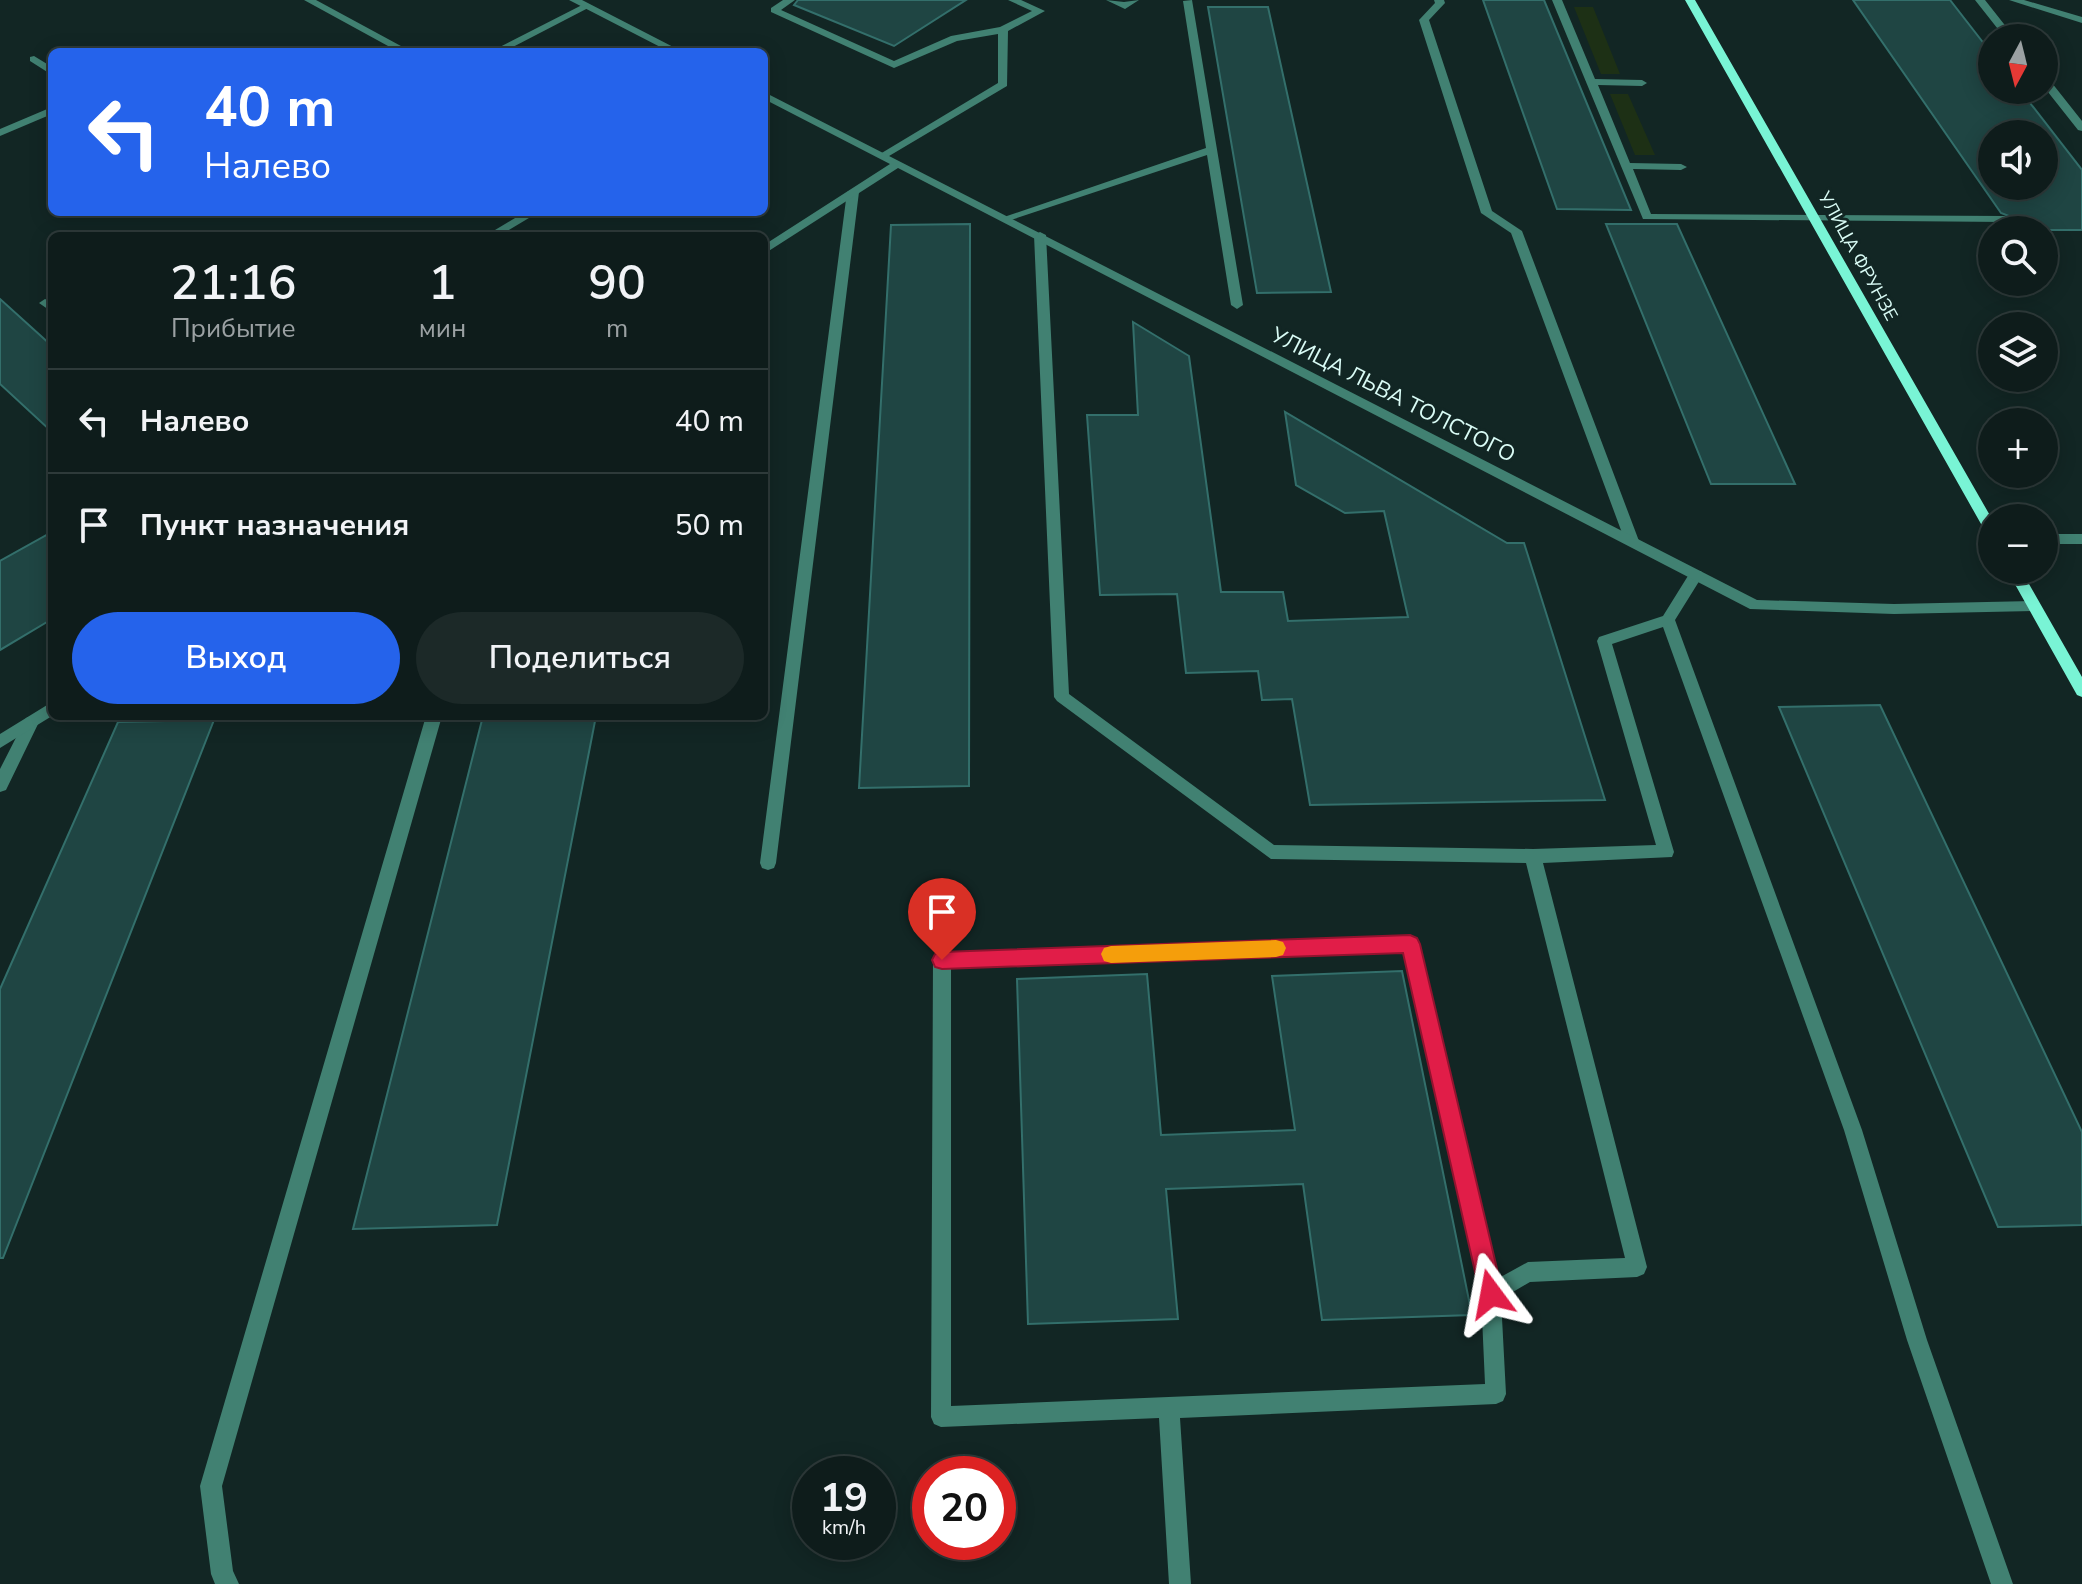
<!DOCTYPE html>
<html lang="ru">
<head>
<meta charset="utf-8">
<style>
	:root { --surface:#0e1c1b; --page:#1c2928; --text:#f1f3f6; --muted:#9ba1a3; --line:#2e3a3a; --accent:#2563eb }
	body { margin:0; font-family:"Nunito Sans",sans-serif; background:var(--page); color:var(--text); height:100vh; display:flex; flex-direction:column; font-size:30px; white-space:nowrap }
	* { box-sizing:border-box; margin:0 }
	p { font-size:26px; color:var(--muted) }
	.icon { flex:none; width:44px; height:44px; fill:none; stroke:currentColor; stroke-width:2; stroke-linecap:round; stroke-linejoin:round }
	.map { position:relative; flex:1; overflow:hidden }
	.details { position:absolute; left:48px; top:232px; width:720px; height:488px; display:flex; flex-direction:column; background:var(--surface); border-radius:12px; box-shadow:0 4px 20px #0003,0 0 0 2px var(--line) }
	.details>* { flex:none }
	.banner { position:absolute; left:48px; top:48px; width:720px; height:168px; border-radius:12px; box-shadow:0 4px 20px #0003,0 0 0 2px var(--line); background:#2563eb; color:#fff; overflow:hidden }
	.needle { width:52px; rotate:187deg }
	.fabs { position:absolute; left:1978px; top:24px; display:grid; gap:16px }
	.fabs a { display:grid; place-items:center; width:80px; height:80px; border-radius:50%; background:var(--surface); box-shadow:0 4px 20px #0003,0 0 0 2px var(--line); font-size:40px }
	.speed { position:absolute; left:792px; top:1456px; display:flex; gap:16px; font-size:40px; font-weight:700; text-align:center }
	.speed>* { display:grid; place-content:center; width:104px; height:104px; border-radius:50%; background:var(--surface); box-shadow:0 4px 20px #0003,0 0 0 2px var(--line); line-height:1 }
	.speed small { font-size:20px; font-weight:400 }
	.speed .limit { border:12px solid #d22; background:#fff; color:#111 }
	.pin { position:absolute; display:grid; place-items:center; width:68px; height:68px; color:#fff; margin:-82px -34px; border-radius:50% 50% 50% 0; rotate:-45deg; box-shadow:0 0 8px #0007 }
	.pin .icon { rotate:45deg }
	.me { position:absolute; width:88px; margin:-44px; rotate:347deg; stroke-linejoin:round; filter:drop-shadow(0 0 6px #0008) }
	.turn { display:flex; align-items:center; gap:28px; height:168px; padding:0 24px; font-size:36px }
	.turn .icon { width:104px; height:104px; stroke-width:2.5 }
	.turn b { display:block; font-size:56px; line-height:68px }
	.eta { display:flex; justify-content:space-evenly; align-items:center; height:136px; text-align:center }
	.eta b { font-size:48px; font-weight:600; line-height:56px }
	.button { display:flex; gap:16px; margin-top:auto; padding:16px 24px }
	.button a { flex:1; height:92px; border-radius:48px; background:var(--accent); color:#fff; font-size:32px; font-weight:600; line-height:92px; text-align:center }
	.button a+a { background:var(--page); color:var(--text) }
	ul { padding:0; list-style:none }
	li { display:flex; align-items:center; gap:24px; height:104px; padding:0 24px; border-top:2px solid var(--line) }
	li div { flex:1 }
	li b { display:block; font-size:30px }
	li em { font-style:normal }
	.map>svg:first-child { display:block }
	.green { fill:#1d3015 }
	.building { fill:#1f4543; stroke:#336f6b; stroke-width:2; fill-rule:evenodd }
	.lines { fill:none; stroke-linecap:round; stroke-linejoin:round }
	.lane { fill:#418172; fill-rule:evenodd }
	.street { fill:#418172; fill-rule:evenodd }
	.secondary { fill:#79f4d5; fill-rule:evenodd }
	.route { fill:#e11d48; stroke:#92132f; stroke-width:2 }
	.slow { fill:#f59e0b }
	.labels { text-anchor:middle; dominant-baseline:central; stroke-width:6; stroke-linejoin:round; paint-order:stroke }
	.far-street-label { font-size:18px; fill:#dafcf6; stroke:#122624 }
	.street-label { font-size:22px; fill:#dafcf6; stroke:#122624 }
</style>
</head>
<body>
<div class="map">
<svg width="2082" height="1584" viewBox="0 0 2082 1584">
	<rect width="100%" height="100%" fill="#122624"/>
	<path class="green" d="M1574,7h19l27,67h-19z
		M1610,94h18l27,61h-20z"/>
	<path class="building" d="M798,0h168l-72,46 -100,-41z
		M1483,0h61l87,210 -74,-1z
		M1853,0h97l42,54v36h28l62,80v60h-63l-4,-6 -6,1 5,-7 -13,-5zM1992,134h52v52h-52z
		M1208,7h60l63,285 -74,1z
		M970,224l-1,562 -110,2 32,-563z
		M1606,224h71l118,260h-84z
		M0,299l52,47v86l-52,-48z
		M1133,322l56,34 32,236h62l5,29 120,-4 -24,-106 -39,2 -49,-28 -11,-73 222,131h17l81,257 -295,5 -18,-106 -30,1 -4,-29 -72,2 -9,-79 -77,1 -13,-180h51z
		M52,532v87l-52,31v-89z
		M1880,705l202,427v93l-84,2 -219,-520z
		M483,716h113l-99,509 -144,4z
		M214,720l-211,538h-3v-269l118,-267z
		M1402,971l70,344 -150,5 -19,-136 -137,5 12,130 -150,5 -11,-345 130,-5 14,161 134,-5 -23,-154z"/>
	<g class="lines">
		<path class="lane" d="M304,0h12l96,52h-13z
			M783,0h12l-14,10 113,51 57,-25 49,-9 32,-16 -24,-11h13l24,11 -37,20 -1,55 -123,73 -5,-3 1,-2 118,-71v-49l-41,7 -63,27 -123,-56v-4z
			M1106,0l18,2 15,-2 -14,9z
			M1192,0l51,305 -6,4 -6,-4 -24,-150 -196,65 -10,-2 205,-70 -23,-147z
			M1434,0h10l1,3 -16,17 63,191 30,20 117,310 -2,4 -5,1 -7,-5 -114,-308 -30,-20 -62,-193 16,-17z
			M1552,0h10l33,79 47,1 5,3 -5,3 -44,-1 32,78 51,1 6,3 -6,3 -48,-1 18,45 354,2 6,3 -6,3 -362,-3z
			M1975,0h10l30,38h-10z
			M2009,0h15l58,17v6z
			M584,4l8,2 -89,46h-13z
			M34,56l18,11v8l-22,-14v-4z
			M2044,77l4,1 34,43v10l-4,-1 -34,-43z
			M52,107v7l-52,22v-7z
			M853,189l6,3 -83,671 -2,5 -6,2 -6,-2 -2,-5 87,-671z
			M525,212h14l-40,24h-14z
			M1040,232l6,3 23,459 205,151 259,4 123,-4 -59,-204 2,-4 64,-21 28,-45h10l2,4 -28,45 187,510 65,210 86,244h-22l-84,-244 -63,-210 -181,-503 -51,17 62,208 -2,5 -129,6 104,404 -3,7 -7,3 -107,5 -29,17 5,95 -3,7 -7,3 -316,14 11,166h-22l-10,-166 -218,9 -7,-3 -3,-7 2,-457 3,-6 6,-2 468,-16 6,3 81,340 31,-17 97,-4 -99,-395 -255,-4 -214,-158 -3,-4 -20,-462zM1403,952l78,342 4,90 -534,22v-439z
			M45,299l7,3v10l-13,-9z
			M2044,534h38v10h-38z
			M31,716l8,6 -33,68 -6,2v-23l26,-51z
			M426,716h16l-220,770 11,85 6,13h-24l-4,-10 -11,-88z"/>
		<path class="street" d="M569,0h13l101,52h-13z
			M764,92l993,508 137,4 139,-3 7,5 -7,5 -139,3 -144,-5 -852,-441 -134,86v-9l126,-81 -126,-65z
			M52,702v14l-52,32v-14z"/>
		<path class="secondary" d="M1685,0h10l297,519v17l-7,-5z
			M2007,570h14l61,107v20l-5,-2z"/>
	</g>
	<path class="route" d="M1410,935l7,3 3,6 83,350 -4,8 -8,4 -8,-4 -3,-8 -77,-341 -461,16 -7,-2 -3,-7 3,-6 7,-2z"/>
	<path class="slow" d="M1276,940l7,2 3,6 -3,7 -7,2 -165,6 -7,-2 -3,-7 3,-6 7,-2z"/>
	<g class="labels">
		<g class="far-street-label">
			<text transform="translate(1858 256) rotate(61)">УЛИЦА ФРУНЗЕ</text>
		</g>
		<g class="street-label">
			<text transform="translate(1393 395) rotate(27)">УЛИЦА ЛЬВА ТОЛСТОГО</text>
		</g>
	</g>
</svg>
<div class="fabs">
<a><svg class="needle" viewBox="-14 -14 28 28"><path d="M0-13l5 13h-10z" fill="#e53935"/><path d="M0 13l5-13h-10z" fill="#9ba1a3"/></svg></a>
<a><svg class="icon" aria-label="sound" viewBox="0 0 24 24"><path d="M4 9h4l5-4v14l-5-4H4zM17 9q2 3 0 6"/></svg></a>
<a><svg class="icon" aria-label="search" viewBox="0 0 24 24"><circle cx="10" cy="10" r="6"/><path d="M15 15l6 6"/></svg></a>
<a><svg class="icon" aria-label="layers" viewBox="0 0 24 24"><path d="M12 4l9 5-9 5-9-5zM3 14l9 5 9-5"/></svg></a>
<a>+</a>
<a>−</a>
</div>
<div class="speed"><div>19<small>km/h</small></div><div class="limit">20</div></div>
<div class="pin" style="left:942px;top:960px;background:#d93025"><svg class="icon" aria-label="arrive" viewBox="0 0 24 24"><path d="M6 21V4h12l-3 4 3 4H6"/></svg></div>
<svg class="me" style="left:1491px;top:1294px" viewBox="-20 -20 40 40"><path d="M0-17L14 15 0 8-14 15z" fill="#e11d48" stroke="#fff" stroke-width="4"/></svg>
<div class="banner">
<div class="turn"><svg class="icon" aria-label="left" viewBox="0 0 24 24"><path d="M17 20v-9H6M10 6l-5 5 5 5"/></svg><div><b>40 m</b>Налево</div></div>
</div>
<section class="details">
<div class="eta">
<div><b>21:16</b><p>Прибытие</p></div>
<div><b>1</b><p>мин</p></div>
<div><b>90</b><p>m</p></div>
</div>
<ul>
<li><svg class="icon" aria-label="left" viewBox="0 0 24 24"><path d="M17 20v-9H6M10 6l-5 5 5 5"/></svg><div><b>Налево</b></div><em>40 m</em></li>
<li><svg class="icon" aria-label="arrive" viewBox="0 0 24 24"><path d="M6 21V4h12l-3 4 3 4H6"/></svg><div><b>Пункт назначения</b></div><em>50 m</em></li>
</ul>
<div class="button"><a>Выход</a><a>Поделиться</a></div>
</section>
</div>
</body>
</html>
